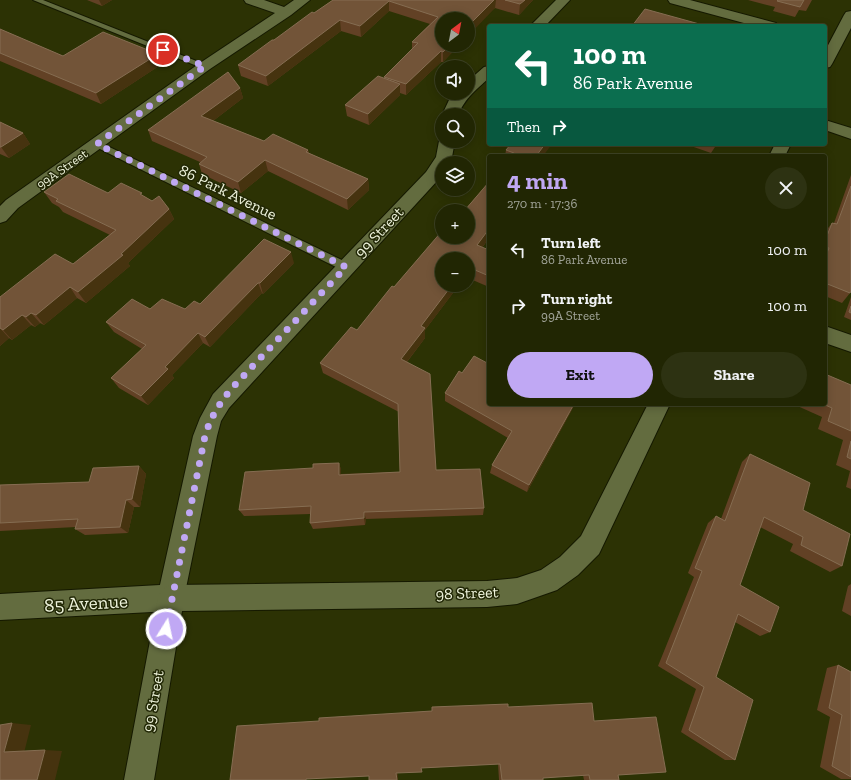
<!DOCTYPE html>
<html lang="en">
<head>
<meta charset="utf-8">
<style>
	:root { --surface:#212603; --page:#2d3212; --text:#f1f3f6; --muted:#a2a59a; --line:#3e4325; --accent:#c0a8f4 }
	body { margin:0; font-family:"Zilla Slab",serif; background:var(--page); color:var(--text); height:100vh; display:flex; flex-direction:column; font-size:15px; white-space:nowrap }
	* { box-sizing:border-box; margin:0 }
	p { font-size:13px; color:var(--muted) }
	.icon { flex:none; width:22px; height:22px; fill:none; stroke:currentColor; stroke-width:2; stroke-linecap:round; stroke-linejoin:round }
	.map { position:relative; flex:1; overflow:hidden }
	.drawer { position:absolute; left:487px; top:154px; width:340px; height:252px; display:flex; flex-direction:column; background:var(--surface); border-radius:4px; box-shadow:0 2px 10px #0003,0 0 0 1px var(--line) }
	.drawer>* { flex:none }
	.top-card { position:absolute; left:487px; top:24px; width:340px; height:122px; border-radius:4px; box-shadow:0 2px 10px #0003,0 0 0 1px var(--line); background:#0b6e4f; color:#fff; overflow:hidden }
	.needle { width:26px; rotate:32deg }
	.tools { position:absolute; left:435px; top:12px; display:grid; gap:8px }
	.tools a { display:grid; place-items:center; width:40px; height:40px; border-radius:50%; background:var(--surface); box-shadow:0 2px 10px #0003,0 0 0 1px var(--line); font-size:20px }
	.pin { position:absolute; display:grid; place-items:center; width:34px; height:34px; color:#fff; margin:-17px; border:2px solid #fff; border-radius:50%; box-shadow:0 1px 4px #0007 }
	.me { position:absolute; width:44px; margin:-22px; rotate:10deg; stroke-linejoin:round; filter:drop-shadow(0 0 3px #0008) }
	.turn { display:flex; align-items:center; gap:14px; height:84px; padding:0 20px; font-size:18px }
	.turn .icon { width:52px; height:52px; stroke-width:2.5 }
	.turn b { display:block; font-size:28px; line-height:34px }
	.then { display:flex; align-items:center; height:38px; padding:0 20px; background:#0003; gap:8px; font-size:15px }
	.round { display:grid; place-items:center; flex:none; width:42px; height:42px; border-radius:21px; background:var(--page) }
	.summary { display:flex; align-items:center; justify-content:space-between; height:68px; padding:0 20px }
	h1 { font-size:24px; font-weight:800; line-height:30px; color:var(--accent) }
	.button { display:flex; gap:8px; margin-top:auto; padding:8px 20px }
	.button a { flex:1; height:46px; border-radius:24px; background:var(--accent); color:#111; font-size:16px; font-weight:800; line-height:46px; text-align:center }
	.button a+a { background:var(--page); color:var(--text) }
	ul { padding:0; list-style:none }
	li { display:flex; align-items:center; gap:12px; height:56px; padding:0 20px }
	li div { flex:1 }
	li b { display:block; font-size:15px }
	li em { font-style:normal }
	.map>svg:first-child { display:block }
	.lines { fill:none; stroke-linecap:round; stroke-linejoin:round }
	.service-casing { stroke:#151900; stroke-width:2 }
	.minor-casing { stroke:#151900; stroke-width:2 }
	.tertiary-casing { stroke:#151900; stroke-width:2 }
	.service { fill:#636c3f; fill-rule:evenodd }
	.minor { fill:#636c3f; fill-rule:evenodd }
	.tertiary { fill:#636c3f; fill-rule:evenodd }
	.wall { fill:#624125 }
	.shaded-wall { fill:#46330f }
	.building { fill:#725438; stroke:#856d52 }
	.route { stroke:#c0a8f4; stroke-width:7; stroke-dasharray:0 12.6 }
	.labels { text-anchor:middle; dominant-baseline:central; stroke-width:3; stroke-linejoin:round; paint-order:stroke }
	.far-street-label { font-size:13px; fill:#eef3db; stroke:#222806 }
	.street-label { font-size:16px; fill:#eef3db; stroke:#222806 }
	.near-street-label { font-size:19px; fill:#eef3db; stroke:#222806 }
</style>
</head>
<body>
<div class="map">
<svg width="851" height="780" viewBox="0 0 851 780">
	<rect width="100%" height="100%" fill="#2c3204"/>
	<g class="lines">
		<g class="service-casing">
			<path id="service" d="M33,0h10l166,66 -1,2h-6z
				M97,141l253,123 1,3 -1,3h-8l-248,-124 -1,-2 1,-2z"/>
		</g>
		<g class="minor-casing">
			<path id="minor" d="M244,0h20l20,7 10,-7h16l-19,15 -81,54 -192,139 -12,13 -6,2v-17l6,-6 194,-137 75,-50 -29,-10z
				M556,0h14l-25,26h-15z
				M489,66v12c-14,13 -23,19 -31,37h-16l7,-15 6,-7h13v-12l16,-14z
				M441,137l1,4h13l-3,16 -3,6h-7v11l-4,6 -209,228 -8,13 -4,15 -33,162 -4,9 -9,4 -171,9v-26l160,-9 33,-149 7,-18 13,-24 213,-222 10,-15 3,-16z
				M825,326l26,9v17l-26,-9z"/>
		</g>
		<g class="tertiary-casing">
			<path id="tertiary" d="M668,0h22l86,23 2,3h-23l-85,-23z
				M851,11v17l-19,36 -2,3 -5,1v-17l19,-36 2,-3z
				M825,120l26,8v11l-26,-9z
				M775,144h16l-6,12h-16z
				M648,404h22l-71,150 -21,21 -21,15 -40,14 -30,3 -305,4 -28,169h-30l34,-182 4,-9 9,-4 316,-4 30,-3 24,-8 19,-13 21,-21z"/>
		</g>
		<use href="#service" class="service"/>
		<use href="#minor" class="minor"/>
		<use href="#tertiary" class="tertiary"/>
	</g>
	<path class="wall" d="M87,0h25l-10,6z
		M333,0h200l-14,15 -24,-7 -53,37h17l-16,17h-2l-35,33 -6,-2v2l-31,30 -22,-9 -2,-11 39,-27v-1l28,-28v-7l18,-18 -41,-13 -28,26 -20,-6 -73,55 -27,-10 -3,-11z
		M748,0h64l-6,11 -7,-1 -4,7 -22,-6 2,-4z
		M0,29l63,27 99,8 -61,40 -101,-43z
		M240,88l3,10 -30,23 51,20 44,9 1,3 59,26 1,11 -21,20 -80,-39 -27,22 -39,-19 -3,-10 1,-2 -48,-21 -4,-11z
		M0,122l23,11 7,11 -21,14 -9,-4z
		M689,144h28l-6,9 -23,-8z
		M506,150l37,6h-38z
		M851,175v116l-1,2 -8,10 -17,-7v-64l7,-9h2z
		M489,182v56l-7,10 7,2v37l-21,-9v-19l-26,26h17l-34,45v8l-18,24 29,108 48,38 -1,7 -117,4 -1,6 -52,4 -3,-6v-9l-66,2 -5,-6 74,-42 26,-5 2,7v4l59,-2 -1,-60 -76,-39 -3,-10 37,-33 37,-43 71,-77z
		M44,192l64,1 36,3 8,5 17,8 5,10 -46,44 2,3 -44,37 -9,-5 -33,27 -4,-2 -5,4 -4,-2 -19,15 -3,-2 -9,8v-49l73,-33 37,-29 -47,-23 -4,-5 -7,-4z
		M294,263l-31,31 -1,-1 -52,54 -7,-4 -31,32 2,3 -26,27 -29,-17 -8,-10 31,-29 -28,-17 -8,-10 44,-13h35l15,-5z
		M851,297v23l-7,-3z
		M462,373l27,31h86l-48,88 -37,-19 2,-8 16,-27 -63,-37v-8z
		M851,385v104l-5,-2 4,-16 -14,-6 7,-25 -25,-11 4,-12 -29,-13h32z
		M750,454l53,56 39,56 -12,6 -40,-21 3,-7 -33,-17 -20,58 30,47 -10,4 -25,-14 -19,55 19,83h-10l-44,-28 15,-43 -38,-23 36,-89 -6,-4 20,-50 8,-7 5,3 21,-57z
		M139,466l7,8 -6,33h-6l-6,26 -43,2 -10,-6 1,-2 -76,4v-46l89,-3z
		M851,584v32l-9,-5 6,-25z
		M838,665l13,7v107h-10l-21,-12 10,-50 -13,-7 10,-42z
		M432,707h76l86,14 24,54 1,5h-35l-1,-5 -40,3v2h-44l-1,-16 -76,4 -24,5 -29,3 -139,4 89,-59 113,-10z"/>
	<path class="shaded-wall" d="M99,0h13l-10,6z
		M494,0h2l-1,8 -27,28v-10z
		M525,0h8l-14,15 1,-11z
		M389,1v10l-28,26 -1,-11z
		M340,20l1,11 -73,55 -2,-10z
		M450,45h9l-16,17v-10z
		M441,51v11l-35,33v-11z
		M158,54l4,10 -61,40 -5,-11z
		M400,84v11l-31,30 -1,-11z
		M240,88l3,10 -38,29 -4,-11z
		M23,133l7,11 -21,14 -8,-11z
		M545,144h7l-9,12h-6z
		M265,160l3,11 -27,22 -3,-11z
		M368,179l1,11 -21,20 -1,-11z
		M169,209l5,10 -46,44 2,3 -44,37 -8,-11z
		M489,229v9l-13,18 1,-11z
		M291,252l3,11 -31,31 -3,-11z
		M258,283l4,10 -52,54 -5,-10z
		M452,285h7l-34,45v8l-23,30 -1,-9 20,-33z
		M70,287l7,11 -33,27 -8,-10z
		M31,313l9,10 -5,4 -9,-10z
		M22,315l9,10 -19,15 -9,-10z
		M0,328l9,10 -9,8z
		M198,333l5,10 -31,32 2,3 -26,27 -7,-9 24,-29z
		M574,404h1l-48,88 2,-7z
		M339,463l2,7v12l-2,-7z
		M139,466l7,8 -6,33 -8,-8z
		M126,500l8,7 -6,26 -8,-6z
		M364,512l2,7 -1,6 -1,-7z
		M12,723l19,2 -7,28 -20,-1z
		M45,750l17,1 -7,29h-18z
		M396,773h2v7h-1z"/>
	<path class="building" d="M333,0h161l-26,26v-7h-26v26h8l-7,7 -2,-1 -35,33 -22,-7 34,-34 -6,-1 26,-25 -49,-16 -29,25 -20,-6 -74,56 -28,-11 34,-25h2l38,-28 2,1z
		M505,0h20l-5,4z
		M778,0h26l-4,7 -23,-6z
		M645,9l58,16 -1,1h-70z
		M0,29l63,27 40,-24 55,22 -62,39 -96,-40z
		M228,72l12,16 -39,28 63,25 9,-7 35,16 -2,2 62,27 -21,20 -82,-39 -27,22 -39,-18 8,-7 -59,-27z
		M378,76l22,8 -32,30 -23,-9z
		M0,122l23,11 -22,14h-1z
		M511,144h34l-8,11 2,1h-28l3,-3 -8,-3z
		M69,174l39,19 13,-10 21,10 -2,1 12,7 7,-5 10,13 -48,45 2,1 -45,37 -8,-5 -34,28 -5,-2 -5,4 -4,-2 -19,15 -3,-2v-31l55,-43 18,10 43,-34 -60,-29 2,-2 -14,-7z
		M489,182v47l-12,16 12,5v26l-21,-9v-8h-26v26h10l-31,41 4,2 -24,31 29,15 6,96 44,-1 4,39 -120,4v6l-54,5 1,-17 -72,4 6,-38 68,-4v-4l26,-1v12l61,-3 -2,-68 -78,-41 31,-36 6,3 35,-44 2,1 48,-56v6h26v-26h-9l3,-3 3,2z
		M851,186v105l-1,2 -25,-10v-25l4,-10 -4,-1v-6l7,-18 5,1z
		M264,239l27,13 -31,31h-2l-53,54 -7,-4 -33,34 3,2 -27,27 -30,-18 35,-33 -40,-23 26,-23 18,10 12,-10 23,10 9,-8 6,3z
		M851,306v7l-2,-1z
		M474,356l15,8v40h85l-45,81 -37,-20 20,-34 -67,-38 14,-22 3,2z
		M825,374l26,11v46l-23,-10 4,-13 -9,-4h2z
		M851,441v18l-4,-2z
		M750,454l60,29 -7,27 47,24 -8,32 -41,-21 2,-8 -39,-20 -24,68 39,22 -9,25 -32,-18 -22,63 37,23 -18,60 -46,-30 15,-43 -38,-24 36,-92 -7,-3 21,-52 9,5z
		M139,466l-7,33 -6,1 -6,27 -45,2 3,-10 -78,4v-38l89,-3 4,-14z
		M838,665l13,7v105l-19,-11 10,-51 -13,-7z
		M592,703l2,18 62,-4 10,55 -48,3 1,5h-29l-1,-5 -46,3v2h-41l-2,-16 -79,4 1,4 -26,1 1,7h-28v-4l-63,3v1h-76l7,-54 82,-5v-3l113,-7v-4l76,-3v3z
		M12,723l-8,29 41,-2 -8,30h-37v-55z"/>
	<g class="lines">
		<path class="route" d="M163,50l42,16 -108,78 249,123 -112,119c-14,16 -23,30 -29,50l-39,193"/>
	</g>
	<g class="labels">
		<g class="far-street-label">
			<text transform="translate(62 169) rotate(-35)">99A Street</text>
		</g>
		<g class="street-label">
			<text transform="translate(228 192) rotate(26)">86 Park Avenue</text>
			<text transform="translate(379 232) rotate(-47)">99 Street</text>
			<text transform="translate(467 593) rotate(-2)">98 Street</text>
			<text transform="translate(153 701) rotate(-80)">99 Street</text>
		</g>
		<g class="near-street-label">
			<text transform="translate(86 603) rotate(-3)">85 Avenue</text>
		</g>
	</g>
</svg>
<div class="tools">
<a><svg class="needle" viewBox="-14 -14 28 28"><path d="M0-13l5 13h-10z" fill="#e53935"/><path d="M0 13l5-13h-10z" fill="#a2a59a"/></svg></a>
<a><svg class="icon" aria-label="sound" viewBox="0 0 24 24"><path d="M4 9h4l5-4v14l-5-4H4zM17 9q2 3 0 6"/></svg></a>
<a><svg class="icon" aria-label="search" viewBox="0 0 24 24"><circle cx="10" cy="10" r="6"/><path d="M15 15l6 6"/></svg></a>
<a><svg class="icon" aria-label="layers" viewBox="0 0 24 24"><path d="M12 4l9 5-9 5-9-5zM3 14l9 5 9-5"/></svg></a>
<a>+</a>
<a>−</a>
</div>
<div class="pin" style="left:163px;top:50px;background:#d93025"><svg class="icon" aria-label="arrive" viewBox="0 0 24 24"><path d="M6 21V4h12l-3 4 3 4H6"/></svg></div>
<svg class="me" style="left:166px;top:629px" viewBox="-20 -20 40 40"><circle r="17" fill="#c0a8f4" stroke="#fff" stroke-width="3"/><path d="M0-11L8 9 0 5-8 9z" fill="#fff"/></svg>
<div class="top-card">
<div class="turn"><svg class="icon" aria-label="left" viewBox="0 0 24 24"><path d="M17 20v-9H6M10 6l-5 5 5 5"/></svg><div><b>100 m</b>86 Park Avenue</div></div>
<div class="then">Then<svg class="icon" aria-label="right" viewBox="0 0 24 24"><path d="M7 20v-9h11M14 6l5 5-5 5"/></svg></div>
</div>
<section class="drawer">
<div class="summary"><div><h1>4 min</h1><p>270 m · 17:36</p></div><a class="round"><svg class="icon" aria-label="close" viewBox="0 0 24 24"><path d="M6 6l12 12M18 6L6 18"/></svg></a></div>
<ul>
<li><svg class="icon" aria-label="left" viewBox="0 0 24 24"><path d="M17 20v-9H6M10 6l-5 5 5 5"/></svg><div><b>Turn left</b><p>86 Park Avenue</p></div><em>100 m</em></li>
<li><svg class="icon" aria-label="right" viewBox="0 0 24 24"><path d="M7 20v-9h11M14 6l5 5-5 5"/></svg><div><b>Turn right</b><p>99A Street</p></div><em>100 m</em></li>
</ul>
<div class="button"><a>Exit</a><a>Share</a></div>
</section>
</div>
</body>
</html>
